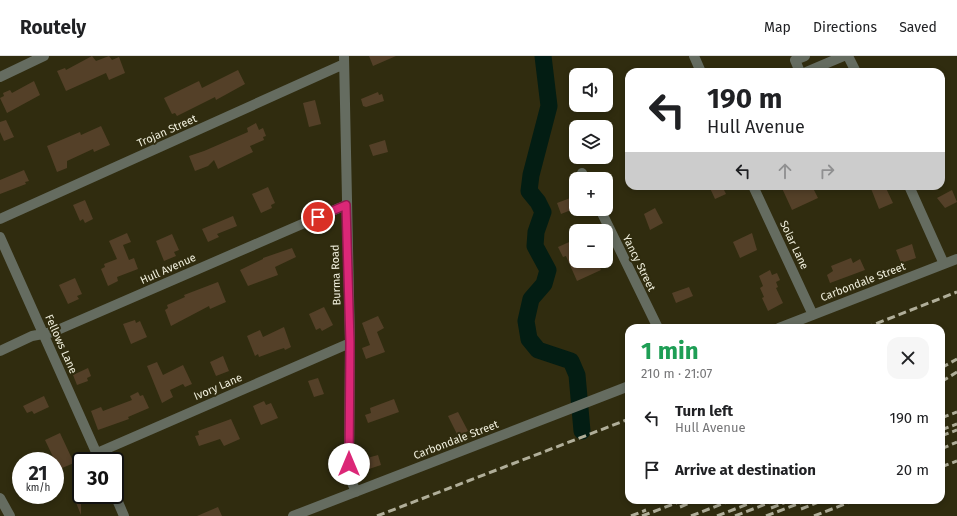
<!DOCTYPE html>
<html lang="en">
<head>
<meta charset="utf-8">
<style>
	:root { --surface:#fff; --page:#f6f6f6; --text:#202124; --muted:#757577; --line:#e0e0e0 }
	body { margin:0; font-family:"Fira Sans",sans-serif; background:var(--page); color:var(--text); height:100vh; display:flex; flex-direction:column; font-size:15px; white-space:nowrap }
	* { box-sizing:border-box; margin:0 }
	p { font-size:13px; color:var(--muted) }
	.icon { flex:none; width:22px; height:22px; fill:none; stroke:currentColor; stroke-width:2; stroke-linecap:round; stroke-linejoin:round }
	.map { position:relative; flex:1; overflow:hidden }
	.panel { position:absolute; left:625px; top:268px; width:320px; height:180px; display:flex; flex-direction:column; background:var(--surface); border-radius:12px; box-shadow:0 2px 6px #0003 }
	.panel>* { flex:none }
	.guide { position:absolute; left:625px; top:12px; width:320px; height:122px; border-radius:12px; box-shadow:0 2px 6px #0003; background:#fff; color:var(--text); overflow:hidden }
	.controls { position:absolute; left:569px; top:12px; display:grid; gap:8px }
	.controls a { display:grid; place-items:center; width:44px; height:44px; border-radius:8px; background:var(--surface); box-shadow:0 2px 6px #0003; font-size:20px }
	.speed { position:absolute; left:12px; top:396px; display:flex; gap:8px; font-size:20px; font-weight:700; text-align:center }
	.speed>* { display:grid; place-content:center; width:52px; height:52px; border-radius:50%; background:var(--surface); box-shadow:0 2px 6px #0003; line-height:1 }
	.speed small { font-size:10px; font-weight:400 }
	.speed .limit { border:2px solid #111; border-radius:6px; background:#fff; color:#111 }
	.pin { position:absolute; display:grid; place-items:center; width:34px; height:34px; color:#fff; margin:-17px; border:2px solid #fff; border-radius:50%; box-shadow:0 1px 4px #0007 }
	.me { position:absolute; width:44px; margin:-22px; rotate:0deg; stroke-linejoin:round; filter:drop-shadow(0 0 3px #0008) }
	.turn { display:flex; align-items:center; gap:14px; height:84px; padding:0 16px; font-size:18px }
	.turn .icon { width:52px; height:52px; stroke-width:2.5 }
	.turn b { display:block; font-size:28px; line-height:34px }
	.lanes { display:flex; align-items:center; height:38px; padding:0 16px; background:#0003; justify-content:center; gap:20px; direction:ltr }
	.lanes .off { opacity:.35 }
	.round { display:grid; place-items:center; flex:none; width:42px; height:42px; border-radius:12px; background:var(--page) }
	.head { display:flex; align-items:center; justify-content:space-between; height:68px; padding:0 16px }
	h1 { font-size:24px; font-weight:700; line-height:30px; color:#1e9e55 }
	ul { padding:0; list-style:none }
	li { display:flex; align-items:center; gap:12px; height:52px; padding:0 16px }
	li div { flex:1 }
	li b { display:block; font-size:15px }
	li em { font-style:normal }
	header { display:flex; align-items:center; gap:24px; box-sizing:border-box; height:56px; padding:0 20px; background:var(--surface); border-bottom:1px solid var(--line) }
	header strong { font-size:19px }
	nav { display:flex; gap:22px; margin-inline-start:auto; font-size:14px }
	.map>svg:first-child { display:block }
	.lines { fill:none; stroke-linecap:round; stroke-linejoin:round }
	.river { stroke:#031d13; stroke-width:17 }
	.building { fill:#544028 }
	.minor { stroke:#656c60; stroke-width:10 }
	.rail { stroke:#b0ae99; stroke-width:3; stroke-dasharray:8 4; stroke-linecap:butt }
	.route-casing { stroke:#8e194d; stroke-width:10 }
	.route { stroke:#db2777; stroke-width:7 }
	.labels { text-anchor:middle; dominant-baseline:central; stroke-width:4; stroke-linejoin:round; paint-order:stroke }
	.street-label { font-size:11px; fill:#f0efdd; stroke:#302c0f }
</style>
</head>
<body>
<header>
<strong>Routely</strong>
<nav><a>Map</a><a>Directions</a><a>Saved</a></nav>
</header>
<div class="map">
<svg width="957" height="460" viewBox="0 0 957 460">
	<rect width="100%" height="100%" fill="#302c0f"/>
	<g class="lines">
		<path class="river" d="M543,0l6,50 -18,69 -2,16 9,11 5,10 -7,20 -1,14 13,24 -4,14 -13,15 -5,22 3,18 9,11 33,11 6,14 5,56"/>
	</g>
	<path class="building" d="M92,0l4,5 13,-5 3,4 7,-3 6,16 -16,7 -3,-7 -40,18 -9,-20 8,-3 1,2z
		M369,0h27l-23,10z
		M238,14l7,14 -29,16 -1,-3 -38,19 -2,-3 -3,1 -8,-16 35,-17 3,7z
		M34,25l6,14 -33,18 -7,-15 4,-2 -1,-3 7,-3 2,3z
		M378,36l1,3 3,-1 2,7 -18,6 -3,-1 -2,-7z
		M315,44l6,24 -12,3 -6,-24z
		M6,64l8,17 -10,4 -4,-9v-10z
		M256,67l3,7 4,-2 3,8 -3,1 1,3 -14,6 3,6 -35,17 -4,-9 -6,6 -13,5 -6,-15 15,-5 44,-19 -1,-4z
		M101,70l9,19 -16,7 -1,-3 -26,12v7l-10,4 -10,-26 33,-14 1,3z
		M385,84l3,12 -15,4 -4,-11z
		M24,114l5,11 -4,1 1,2 -26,10v-14z
		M709,130h13l4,8 -11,5z
		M781,130h31l6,12 -26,12z
		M870,130h15l8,17 -14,6z
		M268,131l7,16 -4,2 1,3 -11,5 -9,-19z
		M952,134l5,12 -12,6 -8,-10z
		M573,141l3,11 -15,6 -4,-11z
		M85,144l8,19 -8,4 -2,-4 -3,2 -7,-16z
		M655,152l8,15 -13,7 -6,-16z
		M233,160l4,10 -20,8 2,3 -11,5 -6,-13z
		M127,177l4,9 -8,3 6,15 5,-2 4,11 -21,8 1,4 -10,5 -7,-17 4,-2 -1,-3 13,-5 -8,-18z
		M752,177l5,17 -17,8 -7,-16z
		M172,178l7,16 -5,2 2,4 -12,5 -8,-20z
		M576,183v22h21l4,9 -24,11 -11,-25 -3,1 -5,-10z
		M912,188l4,14 -15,5 -5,-13z
		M292,192l4,9 -21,10 3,8 -30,11 -8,-16 23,-11v-1z
		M851,202l2,5 7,-4 5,11 -35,13 -3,-8 6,-4 -2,-5z
		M770,214l2,5 5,-2 3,7 -4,2 2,5 -2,1 7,15 -15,8 -6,-13 2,-1 -4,-9 3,-2 -4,-10z
		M75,222l7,16 -5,2 2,3 -11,5 -9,-19z
		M218,226l8,20 -16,7 -1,-3 -38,20 -6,-16 3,-2 -1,-3 18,-8 -1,-2z
		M689,231l4,9 -17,7 -4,-10z
		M324,251l9,18 -11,6 -2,-3 -4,2 -7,-16z
		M378,260l6,12 -7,4 8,20 -19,7 -4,-11 8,-3 -8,-22z
		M135,264l1,3 4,-2 7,16 -16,7 -8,-20z
		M284,271l7,20 -6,3 -1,-2 -6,2 -19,7 -1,-3 -3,2 -8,-20 13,-6 3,7z
		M223,300l6,15 -13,5 -6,-14z
		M157,306l6,13 20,-10 9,19 -7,3 -2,-3 -13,6 3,7 -11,6 -15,-37z
		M88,312l3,8 -4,2 1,3 -11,4 -4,-10z
		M318,322l6,16 -10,3 -6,-16z
		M138,336l2,4 3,-1 6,13 -21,9 1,2 -31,11 -7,-19 10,-4 2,4 29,-11 -2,-4z
		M44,340l5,11 -15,7 -2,-3 -5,2 -4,-7z
		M394,343l5,13 -31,11 -3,-8 6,-2 -1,-5z
		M264,345l2,4 5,-2 7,15 -17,7 -8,-19z
		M458,356l10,19 -10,5 -10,-20z
		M231,363l9,20 -16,7 -4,-7 -21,7 -4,-10 4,-1 -1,-4z
		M60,377l14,30 -19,8v-10l-10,-21z
		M378,399l3,10 -18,6 -3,-11z
		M81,434v5h18l-18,8v12l-9,-22z
		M218,451l4,9h-25z"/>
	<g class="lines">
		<path class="minor" d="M344,0l6,287 -1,121 1,14 6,14
			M694,0l7,16
			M848,0l8,16
			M800,16l-5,-12 10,-4
			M806,16l38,-16
			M0,21l44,-21
			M582,117l3,6
			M753,130l60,129
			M909,130l35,78
			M600,153l58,119
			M0,163l344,-155
			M0,181l100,224
			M779,272l178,-69
			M0,295l32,-15 21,-4 293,-127
			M97,397l253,-110
			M115,439l9,21
			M0,442l10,18
			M293,460l336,-130"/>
		<path class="rail" d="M865,272l92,-36
			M941,312l16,-9
			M941,326l16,-10
			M941,362l16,-6
			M941,374l16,-6
			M941,380l16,-6
			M941,393l16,-7
			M941,411l16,-6
			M680,451l17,-7
			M771,452l20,-8
			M801,453l23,-9
			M377,460l252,-97
			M631,460l15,-6
			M642,460l42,-16
			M691,460l41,-16
			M717,460l41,-16
			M735,460l41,-16
			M766,460l42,-16
			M814,460l41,-16"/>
	</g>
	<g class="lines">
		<g class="route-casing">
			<path id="route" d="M318,161l28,-12 4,138 -1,121"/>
		</g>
		<use href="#route" class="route"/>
	</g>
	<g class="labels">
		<g class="street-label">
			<text transform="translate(167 75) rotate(-24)">Trojan Street</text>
			<text transform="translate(794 189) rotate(65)">Solar Lane</text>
			<text transform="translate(639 207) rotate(64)">Yancy Street</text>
			<text transform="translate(168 213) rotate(-24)">Hull Avenue</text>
			<text transform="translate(336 219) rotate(-92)">Burma Road</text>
			<text transform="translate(863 226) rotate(-21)">Carbondale Street</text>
			<text transform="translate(61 288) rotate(66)">Fellows Lane</text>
			<text transform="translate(218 331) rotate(-23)">Ivory Lane</text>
			<text transform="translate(456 384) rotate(-21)">Carbondale Street</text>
		</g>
	</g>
</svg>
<div class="controls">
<a><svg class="icon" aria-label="sound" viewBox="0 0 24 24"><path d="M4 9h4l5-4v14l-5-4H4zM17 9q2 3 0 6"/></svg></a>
<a><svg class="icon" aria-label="layers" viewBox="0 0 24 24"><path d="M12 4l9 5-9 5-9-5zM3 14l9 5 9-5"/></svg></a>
<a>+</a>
<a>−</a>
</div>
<div class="speed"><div>21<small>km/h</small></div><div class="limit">30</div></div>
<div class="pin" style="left:318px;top:161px;background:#d93025"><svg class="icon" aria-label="arrive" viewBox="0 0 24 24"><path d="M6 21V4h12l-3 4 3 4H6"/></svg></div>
<svg class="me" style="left:349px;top:408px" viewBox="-20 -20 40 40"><circle r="19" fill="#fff"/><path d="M0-13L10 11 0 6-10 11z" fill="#db2777"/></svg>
<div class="guide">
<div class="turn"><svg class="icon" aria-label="left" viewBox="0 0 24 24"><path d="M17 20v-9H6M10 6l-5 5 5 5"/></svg><div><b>190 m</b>Hull Avenue</div></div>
<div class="lanes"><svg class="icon" aria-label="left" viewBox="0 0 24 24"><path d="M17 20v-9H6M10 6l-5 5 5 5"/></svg><svg class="icon off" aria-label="ahead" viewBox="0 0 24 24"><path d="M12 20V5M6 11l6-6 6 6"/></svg><svg class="icon off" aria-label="right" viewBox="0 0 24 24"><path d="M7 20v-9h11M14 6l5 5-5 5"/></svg></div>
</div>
<section class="panel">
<div class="head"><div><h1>1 min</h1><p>210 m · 21:07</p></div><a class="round"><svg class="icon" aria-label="close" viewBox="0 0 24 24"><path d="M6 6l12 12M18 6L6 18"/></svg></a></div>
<ul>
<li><svg class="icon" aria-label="left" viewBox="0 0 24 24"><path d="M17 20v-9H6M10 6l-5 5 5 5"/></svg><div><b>Turn left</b><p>Hull Avenue</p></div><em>190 m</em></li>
<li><svg class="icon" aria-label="arrive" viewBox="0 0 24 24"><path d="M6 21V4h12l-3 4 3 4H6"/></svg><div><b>Arrive at destination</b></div><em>20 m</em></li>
</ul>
</section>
</div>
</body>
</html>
